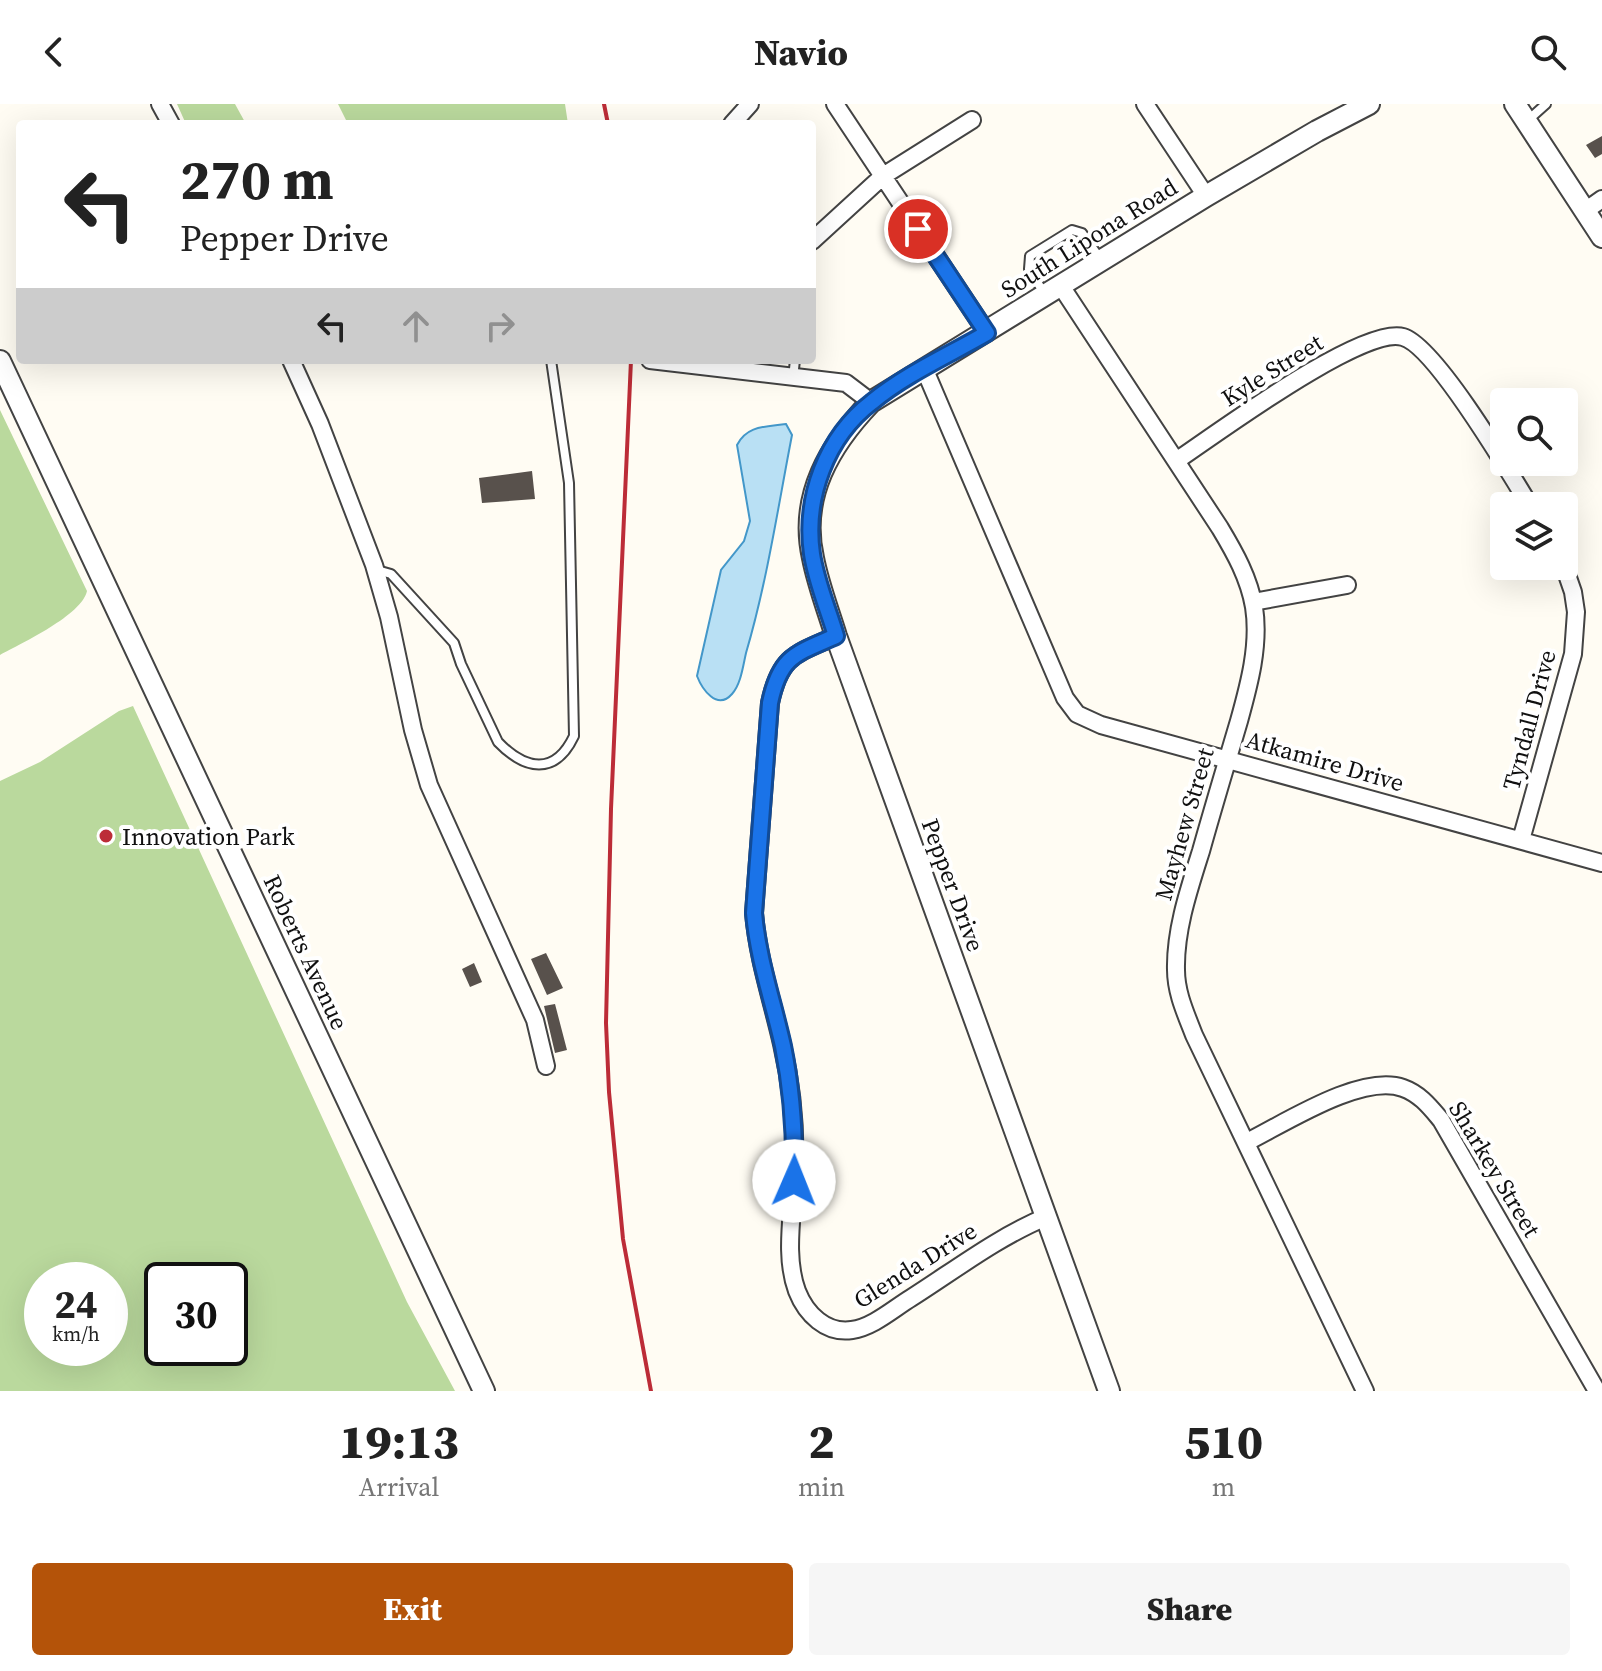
<!DOCTYPE html>
<html lang="en">
<head>
<meta charset="utf-8">
<style>
	:root { --surface:#fff; --page:#f6f6f6; --text:#222; --muted:#767676; --accent:#b45309 }
	body { margin:0; font-family:"Source Serif 4",serif; background:var(--page); color:var(--text); height:100vh; display:flex; flex-direction:column; font-size:30px; white-space:nowrap }
	* { box-sizing:border-box; margin:0 }
	p { font-size:26px; color:var(--muted) }
	.icon { flex:none; width:44px; height:44px; fill:none; stroke:currentColor; stroke-width:2; stroke-linecap:round; stroke-linejoin:round }
	.map { position:relative; height:1287px; overflow:hidden }
	.details { display:flex; flex-direction:column; background:var(--surface); flex:1 }
	.details>* { flex:none }
	.banner { position:absolute; left:16px; top:16px; width:800px; height:244px; border-radius:8px; box-shadow:0 8px 32px #0002; background:#fff; color:var(--text); overflow:hidden }
	.fabs { position:absolute; left:1490px; top:284px; display:grid; gap:16px }
	.fabs a { display:grid; place-items:center; width:88px; height:88px; border-radius:8px; background:var(--surface); box-shadow:0 8px 32px #0002; font-size:40px }
	.speed { position:absolute; left:24px; top:1158px; display:flex; gap:16px; font-size:40px; font-weight:700; text-align:center }
	.speed>* { display:grid; place-content:center; width:104px; height:104px; border-radius:50%; background:var(--surface); box-shadow:0 8px 32px #0002; line-height:1 }
	.speed small { font-size:20px; font-weight:400 }
	.speed .limit { border:4px solid #111; border-radius:12px; background:#fff; color:#111 }
	.pin { position:absolute; display:grid; place-items:center; width:68px; height:68px; color:#fff; margin:-34px; border:4px solid #fff; border-radius:50%; box-shadow:0 2px 8px #0007 }
	.me { position:absolute; width:88px; margin:-44px; rotate:1deg; stroke-linejoin:round; filter:drop-shadow(0 0 6px #0008) }
	.turn { display:flex; align-items:center; gap:28px; height:168px; padding:0 32px; font-size:36px }
	.turn .icon { width:104px; height:104px; stroke-width:2.5 }
	.turn b { display:block; font-size:56px; line-height:68px }
	.lanes { display:flex; align-items:center; height:76px; padding:0 32px; background:#0003; justify-content:center; gap:40px; direction:ltr }
	.lanes .off { opacity:.35 }
	.eta { display:flex; justify-content:space-evenly; align-items:center; height:136px; text-align:center }
	.eta b { font-size:48px; font-weight:800; line-height:56px }
	.primary-button { display:flex; gap:16px; margin-top:auto; padding:16px 32px }
	.primary-button a { flex:1; height:92px; border-radius:8px; background:var(--accent); color:#fff; font-size:32px; font-weight:800; line-height:92px; text-align:center }
	.primary-button a+a { background:var(--page); color:var(--text) }
	header { display:flex; justify-content:space-between; align-items:center; height:104px; padding:0 32px; background:var(--surface); font-size:36px; font-weight:800 }
	.map>svg:first-child { display:block }
	.forest { fill:#bad99d; fill-rule:evenodd }
	.water { fill:#b9e0f4; stroke:#4397c9; stroke-width:2 }
	.building { fill:#58514c }
	.lines { fill:none; stroke-linecap:round; stroke-linejoin:round }
	.service-casing { stroke:#434343; stroke-width:12 }
	.minor-casing { stroke:#434343; stroke-width:20 }
	.tertiary-casing { stroke:#434343; stroke-width:24 }
	.service { stroke:#fff; stroke-width:8 }
	.minor { stroke:#fff; stroke-width:16 }
	.tertiary { stroke:#fff; stroke-width:20 }
	.rail { stroke:#bc2c37; stroke-width:4 }
	.route-casing { stroke:#114b97; stroke-width:20 }
	.route { stroke:#1a73e8; stroke-width:14 }
	.poi-dot { fill:#bc2c37; stroke:#fff; stroke-width:3 }
	.labels { text-anchor:middle; dominant-baseline:central; stroke-width:8; stroke-linejoin:round; paint-order:stroke }
	.street-label { font-size:24px; fill:#101010; stroke:#fff }
	.poi-label { font-size:24px; fill:#101010; stroke:#fff; text-anchor:start }
</style>
</head>
<body>
<header><svg class="icon" aria-label="back" viewBox="0 0 24 24"><path d="M15 5l-7 7 7 7"/></svg>Navio<svg class="icon" aria-label="search" viewBox="0 0 24 24"><circle cx="10" cy="10" r="6"/><path d="M15 15l6 6"/></svg></header>
<div class="map">
<svg width="1602" height="1287" viewBox="0 0 1602 1287">
	<rect width="100%" height="100%" fill="#fffcf3"/>
	<path class="forest" d="M177,0h58l11,20h-60z
		M338,0h227l3,20h-220z
		M0,306l87,181c-5,24 -65,52 -87,64z
		M133,602l274,596 48,89h-455v-610l40,-19 79,-51zM110,1176v68h-68v-68zM230,1176v68h-68v-68z"/>
	<path class="water" d="M786,320l6,11c-14,72 -25,147 -46,218 -3,13 -5,31 -14,41 -15,17 -30,-5 -35,-18l24,-106 23,-29 6,-20 -13,-76c10,-20 29,-18 49,-21z"/>
	<path class="building" d="M1602,32v18l-7,4 -9,-13z
		M532,367l3,28 -53,4 -3,-25z
		M546,849l17,35 -16,7 -16,-36z
		M474,859l8,19 -12,5 -8,-18z
		M555,900l12,46 -12,3 -11,-47z"/>
	<g class="lines">
		<g class="service-casing">
			<path id="service" d="M1527,17l19,-17
				M1044,189l-15,-24 1,-13 42,-26 10,3 19,27
				M793,274l2,-18
				M377,466l14,4 63,69 7,21 37,78c27,28 57,34 76,-6l-5,-253 -18,-123"/>
		</g>
		<g class="minor-casing">
			<path id="minor" d="M160,0l11,20
				M835,0l152,229
				M1145,0l61,92
				M732,20l18,-20
				M1585,107l17,-12
				M812,137l71,-65 89,-56
				M1061,182l159,242c15,25 29,50 34,79 6,38 -5,78 -15,114 -13,44 -26,87 -38,130 -12,38 -26,79 -25,119 0,23 10,44 18,65l171,356
				M291,256l29,64 54,141 15,52 24,113 16,55 106,235 11,46
				M650,256l196,23 25,19
				M924,264l141,330 12,16 24,11 501,138
				M1176,357c39,-26 187,-136 227,-124 32,9 107,136 127,169
				M1253,498l94,-17
				M836,532c-41,18 -56,20 -66,67l-16,210c4,46 18,87 28,131 10,43 14,89 12,133 -1,37 -10,79 3,114 9,23 29,43 55,39 21,-3 41,-21 59,-32 44,-28 87,-61 135,-81
				M1521,736l52,-186 3,-42 -3,-20 -9,-26
				M1247,1038c38,-19 115,-69 156,-54 17,6 27,19 38,32l156,271"/>
		</g>
		<g class="tertiary-casing">
			<path id="tertiary" d="M1515,0l87,133
				M0,257l484,1030
				M1109,1287l-273,-755c-8,-26 -18,-52 -23,-78 -14,-62 17,-113 58,-156l335,-206 111,-65 52,-27"/>
		</g>
		<use href="#service" class="service"/>
		<use href="#minor" class="minor"/>
		<use href="#tertiary" class="tertiary"/>
		<path class="rail" d="M604,0l4,20
			M631,256l-20,449 -5,214 3,69 14,147 28,152"/>
	</g>
	<g class="lines">
		<g class="route-casing">
			<path id="route" d="M794,1077c1,-46 -2,-91 -11,-135 -10,-45 -25,-87 -29,-133l16,-210c10,-47 25,-49 66,-67 -8,-27 -20,-55 -24,-82 -8,-56 14,-117 60,-152 34,-28 77,-47 115,-69l-69,-104"/>
		</g>
		<use href="#route" class="route"/>
	</g>
	<circle class="poi-dot" cx="106" cy="732" r="8"/>
	<g class="labels">
		<g class="street-label">
			<text transform="translate(1089 134) rotate(-32)">South Lipona Road</text>
			<text transform="translate(1272 266) rotate(-32)">Kyle Street</text>
			<text transform="translate(1529 616) rotate(-75)">Tyndall Drive</text>
			<text transform="translate(1325 657) rotate(16)">Atkamire Drive</text>
			<text transform="translate(1184 720) rotate(-74)">Mayhew Street</text>
			<text transform="translate(953 781) rotate(70)">Pepper Drive</text>
			<text transform="translate(306 848) rotate(65)">Roberts Avenue</text>
			<text transform="translate(1495 1065) rotate(59)">Sharkey Street</text>
			<text transform="translate(915 1161) rotate(-32)">Glenda Drive</text>
		</g>
		<g class="poi-label">
			<text x="122" y="732">Innovation Park</text>
		</g>
	</g>
</svg>
<div class="fabs">
<a><svg class="icon" aria-label="search" viewBox="0 0 24 24"><circle cx="10" cy="10" r="6"/><path d="M15 15l6 6"/></svg></a>
<a><svg class="icon" aria-label="layers" viewBox="0 0 24 24"><path d="M12 4l9 5-9 5-9-5zM3 14l9 5 9-5"/></svg></a>
</div>
<div class="speed"><div>24<small>km/h</small></div><div class="limit">30</div></div>
<div class="pin" style="left:918px;top:125px;background:#d93025"><svg class="icon" aria-label="arrive" viewBox="0 0 24 24"><path d="M6 21V4h12l-3 4 3 4H6"/></svg></div>
<svg class="me" style="left:794px;top:1077px" viewBox="-20 -20 40 40"><circle r="19" fill="#fff"/><path d="M0-13L10 11 0 6-10 11z" fill="#1a73e8"/></svg>
<div class="banner">
<div class="turn"><svg class="icon" aria-label="left" viewBox="0 0 24 24"><path d="M17 20v-9H6M10 6l-5 5 5 5"/></svg><div><b>270 m</b>Pepper Drive</div></div>
<div class="lanes"><svg class="icon" aria-label="left" viewBox="0 0 24 24"><path d="M17 20v-9H6M10 6l-5 5 5 5"/></svg><svg class="icon off" aria-label="ahead" viewBox="0 0 24 24"><path d="M12 20V5M6 11l6-6 6 6"/></svg><svg class="icon off" aria-label="right" viewBox="0 0 24 24"><path d="M7 20v-9h11M14 6l5 5-5 5"/></svg></div>
</div>
</div>
<section class="details">
<div class="eta">
<div><b>19:13</b><p>Arrival</p></div>
<div><b>2</b><p>min</p></div>
<div><b>510</b><p>m</p></div>
</div>
<div class="primary-button"><a>Exit</a><a>Share</a></div>
</section>
</body>
</html>
